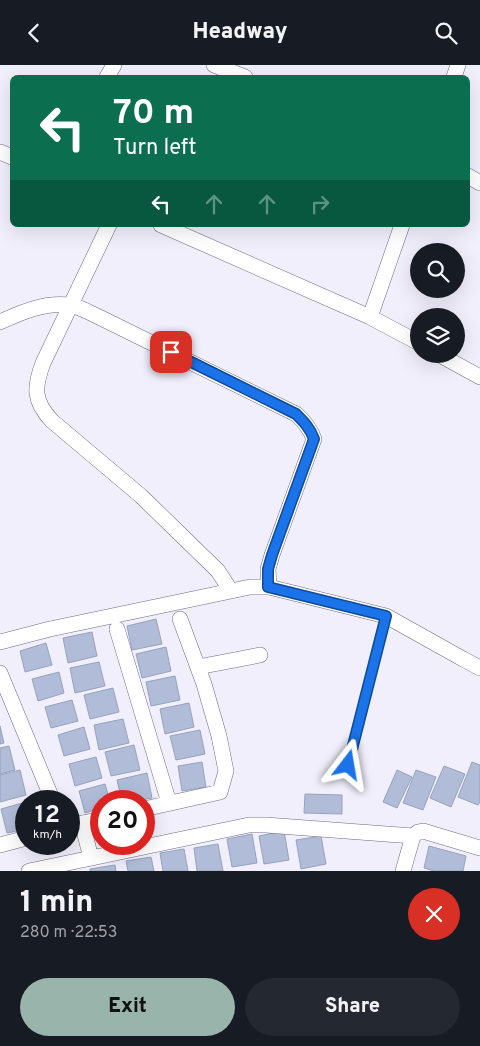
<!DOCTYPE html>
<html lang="en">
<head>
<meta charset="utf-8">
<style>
	:root { --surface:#171b24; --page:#242831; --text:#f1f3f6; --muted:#9ea1a6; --accent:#99b4ab }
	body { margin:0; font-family:Overpass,sans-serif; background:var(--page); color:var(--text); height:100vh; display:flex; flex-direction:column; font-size:19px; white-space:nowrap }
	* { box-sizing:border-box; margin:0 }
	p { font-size:16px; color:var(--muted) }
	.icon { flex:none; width:28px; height:28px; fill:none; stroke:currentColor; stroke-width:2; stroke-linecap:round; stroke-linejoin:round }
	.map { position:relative; height:806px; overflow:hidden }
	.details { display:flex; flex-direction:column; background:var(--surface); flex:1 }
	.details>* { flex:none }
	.guide { position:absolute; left:10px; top:10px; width:460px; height:152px; border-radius:8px; box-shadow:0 5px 20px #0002; background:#0b6e4f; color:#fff; overflow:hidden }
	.fabs { position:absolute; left:410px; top:178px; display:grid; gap:10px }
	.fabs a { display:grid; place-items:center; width:55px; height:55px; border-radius:50%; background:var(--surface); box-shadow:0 5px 20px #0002; font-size:25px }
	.speed { position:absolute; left:15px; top:725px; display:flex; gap:10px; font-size:25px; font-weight:700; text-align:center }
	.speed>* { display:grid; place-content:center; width:65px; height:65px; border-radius:50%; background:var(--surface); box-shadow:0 5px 20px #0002; line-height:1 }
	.speed small { font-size:12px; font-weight:400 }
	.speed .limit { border:8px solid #d22; background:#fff; color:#111 }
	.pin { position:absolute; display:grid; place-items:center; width:42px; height:42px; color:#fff; margin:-21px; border-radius:10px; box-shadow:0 2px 8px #0006 }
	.me { position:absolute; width:55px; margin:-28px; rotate:14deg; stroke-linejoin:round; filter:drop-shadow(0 0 4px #0008) }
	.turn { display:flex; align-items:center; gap:18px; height:105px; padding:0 20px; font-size:22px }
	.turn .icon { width:65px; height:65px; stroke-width:2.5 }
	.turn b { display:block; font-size:35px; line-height:42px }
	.lanes { display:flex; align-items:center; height:48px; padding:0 20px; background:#0003; justify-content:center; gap:25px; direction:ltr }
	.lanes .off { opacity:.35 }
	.round { display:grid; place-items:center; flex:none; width:52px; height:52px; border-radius:26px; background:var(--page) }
	.head { display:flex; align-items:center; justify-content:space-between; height:85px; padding:0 20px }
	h1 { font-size:30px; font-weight:800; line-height:38px }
	.action { display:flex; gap:10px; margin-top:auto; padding:10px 20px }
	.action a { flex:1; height:58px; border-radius:30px; background:var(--accent); color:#111; font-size:20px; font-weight:800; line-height:58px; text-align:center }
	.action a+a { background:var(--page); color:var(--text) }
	header { display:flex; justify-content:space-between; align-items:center; height:65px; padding:0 20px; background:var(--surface); font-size:22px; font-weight:800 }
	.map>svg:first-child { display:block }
	.building { fill:#b1bdd8; stroke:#96a2bc }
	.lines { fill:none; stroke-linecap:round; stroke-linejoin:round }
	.lane-casing { stroke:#6e6b85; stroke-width:9 }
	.street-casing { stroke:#6e6b85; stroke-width:16 }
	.lane { stroke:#fff; stroke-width:8 }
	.street { stroke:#fff; stroke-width:15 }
	.route-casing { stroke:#114b97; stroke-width:12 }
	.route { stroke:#1a73e8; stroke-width:9 }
</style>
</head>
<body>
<header><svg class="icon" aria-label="back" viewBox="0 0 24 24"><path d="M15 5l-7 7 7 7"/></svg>Headway<svg class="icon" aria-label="search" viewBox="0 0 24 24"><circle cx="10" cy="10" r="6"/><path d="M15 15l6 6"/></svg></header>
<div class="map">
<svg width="480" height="806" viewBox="0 0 480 806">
	<rect width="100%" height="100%" fill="#f0effb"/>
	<path class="building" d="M156,554l6,25 -30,6 -5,-24z
		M92,567l5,24 -29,7 -5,-25z
		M46,578l6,22 -27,7 -5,-21z
		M166,582l5,24 -29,7 -6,-24z
		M99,597l6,24 -30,7 -5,-25z
		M59,607l5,21 -26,8 -6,-22z
		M175,611l5,24 -29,6 -5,-24z
		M113,623l6,24 -29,7 -6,-24z
		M72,635l6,21 -27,7 -6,-21z
		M189,638l5,24 -29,7 -5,-25z
		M123,654l6,24 -30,7 -5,-25z
		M0,661l4,17 -4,1z
		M84,662l6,22 -26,7 -6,-21z
		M200,665l5,24 -29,6 -6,-24z
		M134,680l6,25 -29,6 -6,-24z
		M9,681l6,24 -15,4v-26z
		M96,692l6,21 -27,8 -6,-22z
		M202,697l4,25 -24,4 -4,-25z
		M472,697l8,3v37l-2,3 -20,-8z
		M444,701l21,8 -14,33 -21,-9z
		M20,705l6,25 -26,7v-27z
		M397,705l15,7 -15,31 -14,-6z
		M416,705l20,7 -13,33 -20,-7z
		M147,708l5,25 -16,3h-14l-5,-21z
		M105,719l5,17h-9v7l-16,5 -6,-22z
		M305,729l37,1v19l-38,-1z
		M26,737v27l-19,4 -6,-24z
		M284,766l5,29 -25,4 -5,-28z
		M252,769l5,29 -25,4 -5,-28z
		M321,771l5,28 -25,5 -5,-29z
		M218,779l5,27h-26l-3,-23z
		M429,781l37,10 -3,15h-29l-10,-3z
		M184,784l4,22h-25l-3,-18z
		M151,792l3,14h-26l-2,-10z
		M115,800l1,6h-26v-2z"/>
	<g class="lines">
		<g class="lane-casing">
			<path id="lane" d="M348,700l38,-149"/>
		</g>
		<g class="street-casing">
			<path id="street" d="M214,0l31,12
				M107,12l7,-12
				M454,12l4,-12
				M0,87l12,5
				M468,111l12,7
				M109,160l-66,138c-9,24 -10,38 9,58l89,75 77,75 13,20
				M161,160l209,92 49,26
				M370,252l32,-92
				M0,257c22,-10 45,-20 69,-17 10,1 21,8 30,12l197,97c8,7 14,14 18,25l-42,116 -4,14 1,18
				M438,289l42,23
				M117,564l52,174
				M0,577l50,-13 181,-38 19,-4h19l117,29 77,43 17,9
				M198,602l62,-12
				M0,608l53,128
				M144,744l76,-17 6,-21 -7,-35 -15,-52 -24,-65
				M82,758l9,35
				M69,761l32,-7
				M0,780l26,-7
				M29,806l220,-46h17l147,11 5,-4 5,-1 57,17
				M403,806l10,-35"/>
		</g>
		<use href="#lane" class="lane"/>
		<use href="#street" class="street"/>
	</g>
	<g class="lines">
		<g class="route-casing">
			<path id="route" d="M171,287l125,62c8,8 14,14 18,25l-42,116 -4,14v18l118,29 -38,149"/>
		</g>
		<use href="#route" class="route"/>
	</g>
</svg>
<div class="fabs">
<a><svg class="icon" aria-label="search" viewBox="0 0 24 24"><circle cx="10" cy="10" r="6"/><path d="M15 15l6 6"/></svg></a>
<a><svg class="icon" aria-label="layers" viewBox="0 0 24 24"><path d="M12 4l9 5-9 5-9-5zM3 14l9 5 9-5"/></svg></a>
</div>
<div class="speed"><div>12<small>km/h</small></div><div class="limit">20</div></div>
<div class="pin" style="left:171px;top:287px;background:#d93025"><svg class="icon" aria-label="arrive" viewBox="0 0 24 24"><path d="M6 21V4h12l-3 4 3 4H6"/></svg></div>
<svg class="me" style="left:348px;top:700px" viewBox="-20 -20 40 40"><path d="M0-17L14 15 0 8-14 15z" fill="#1a73e8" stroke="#fff" stroke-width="4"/></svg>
<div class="guide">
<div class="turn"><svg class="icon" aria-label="left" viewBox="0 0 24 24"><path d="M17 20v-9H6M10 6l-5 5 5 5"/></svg><div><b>70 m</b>Turn left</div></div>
<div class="lanes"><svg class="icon" aria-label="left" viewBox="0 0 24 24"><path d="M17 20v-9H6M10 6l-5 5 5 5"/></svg><svg class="icon off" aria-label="ahead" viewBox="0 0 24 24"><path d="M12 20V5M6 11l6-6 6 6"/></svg><svg class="icon off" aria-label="ahead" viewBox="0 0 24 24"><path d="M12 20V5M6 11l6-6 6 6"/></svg><svg class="icon off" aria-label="right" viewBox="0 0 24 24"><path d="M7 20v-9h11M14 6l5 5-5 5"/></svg></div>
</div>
</div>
<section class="details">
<div class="head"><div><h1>1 min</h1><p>280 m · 22:53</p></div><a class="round" style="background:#d93025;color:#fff"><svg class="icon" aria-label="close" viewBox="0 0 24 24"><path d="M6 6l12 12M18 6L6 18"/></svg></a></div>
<div class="action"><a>Exit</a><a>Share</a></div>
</section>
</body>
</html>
